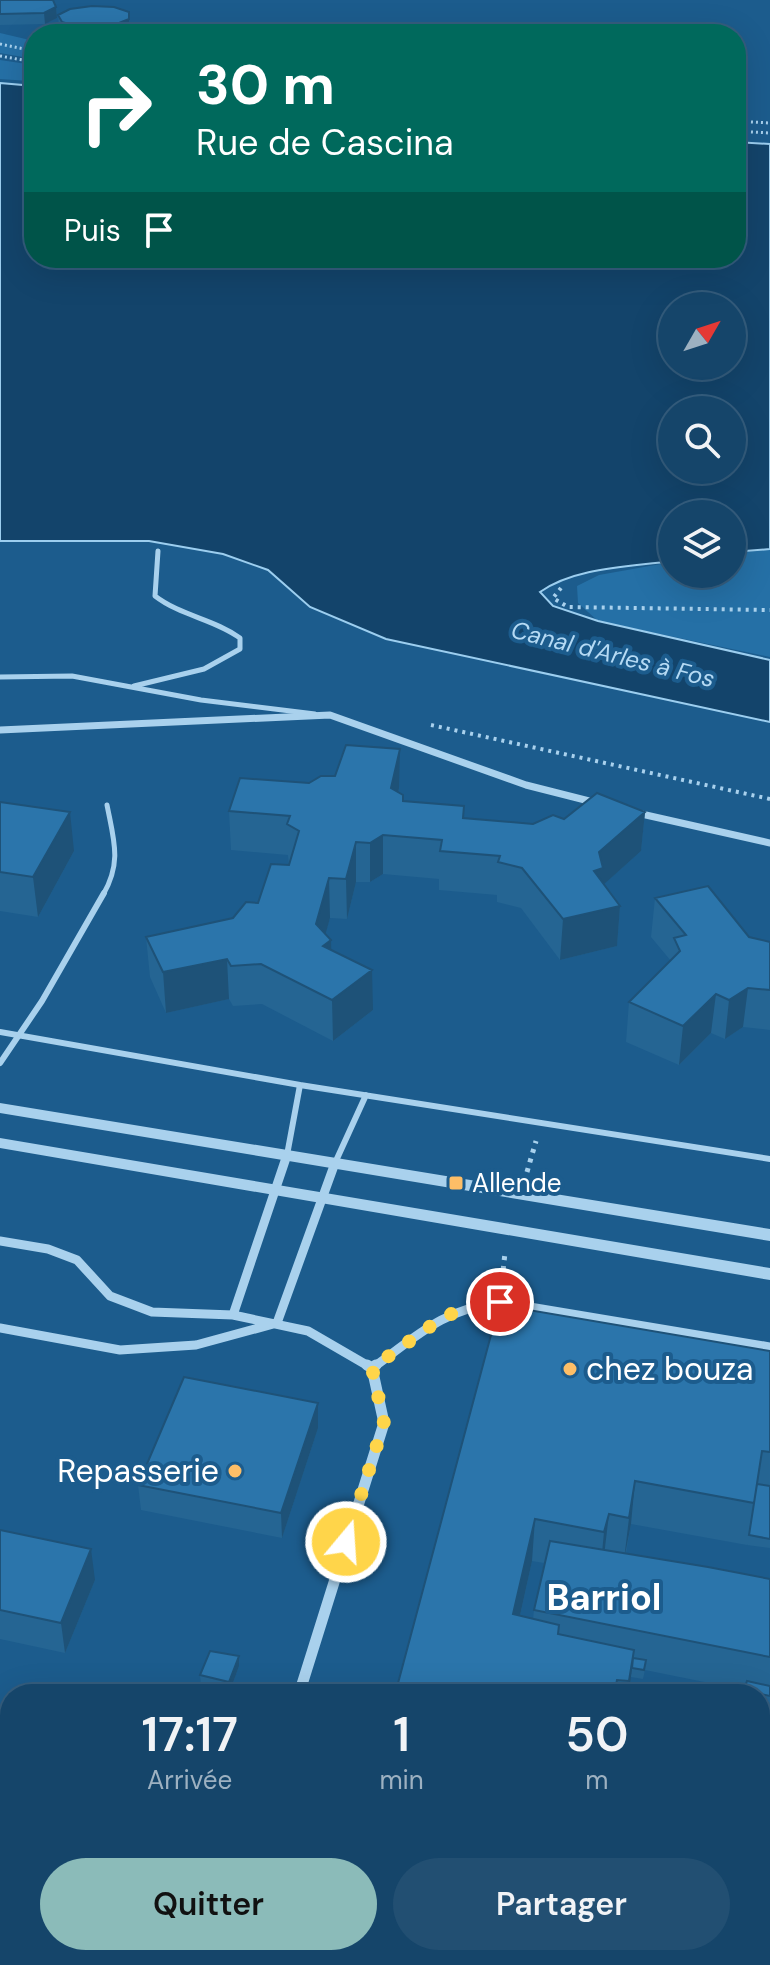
<!DOCTYPE html>
<html lang="fr">
<head>
<meta charset="utf-8">
<style>
	:root { --surface:#15456a; --page:#224f72; --text:#f1f3f6; --muted:#9db1c1; --line:#345d7e; --accent:#8bbbb9 }
	body { margin:0; font-family:"DM Sans",sans-serif; background:var(--page); color:var(--text); height:100vh; display:flex; flex-direction:column; font-size:30px; white-space:nowrap }
	* { box-sizing:border-box; margin:0 }
	p { font-size:26px; color:var(--muted) }
	.icon { flex:none; width:44px; height:44px; fill:none; stroke:currentColor; stroke-width:2; stroke-linecap:round; stroke-linejoin:round }
	.map { position:relative; flex:1; overflow:hidden }
	.sheet { position:absolute; left:0px; top:1684px; width:770px; height:282px; display:flex; flex-direction:column; background:var(--surface); border-radius:32px 32px 0 0; box-shadow:0 8px 32px #0002,0 0 0 2px var(--line) }
	.sheet>* { flex:none }
	.top-card { position:absolute; left:24px; top:24px; width:722px; height:244px; border-radius:32px; box-shadow:0 8px 32px #0002,0 0 0 2px var(--line); background:#00695c; color:#fff; overflow:hidden }
	.needle { width:52px; rotate:51deg }
	.controls { position:absolute; left:658px; top:292px; display:grid; gap:16px }
	.controls a { display:grid; place-items:center; width:88px; height:88px; border-radius:50%; background:var(--surface); box-shadow:0 8px 32px #0002,0 0 0 2px var(--line); font-size:40px }
	.pin { position:absolute; display:grid; place-items:center; width:68px; height:68px; color:#fff; margin:-34px; border:4px solid #fff; border-radius:50%; box-shadow:0 2px 8px #0007 }
	.me { position:absolute; width:88px; margin:-44px; rotate:18deg; stroke-linejoin:round; filter:drop-shadow(0 0 6px #0008) }
	.turn { display:flex; align-items:center; gap:28px; height:168px; padding:0 40px; font-size:36px }
	.turn .icon { width:104px; height:104px; stroke-width:2.5 }
	.turn b { display:block; font-size:56px; line-height:68px }
	.then { display:flex; align-items:center; height:76px; padding:0 40px; background:#0003; gap:16px; font-size:30px }
	.eta { display:flex; justify-content:space-evenly; align-items:center; height:136px; text-align:center }
	.eta b { font-size:48px; font-weight:600; line-height:56px }
	.cta { display:flex; gap:16px; margin-top:auto; padding:16px 40px }
	.cta a { flex:1; height:92px; border-radius:48px; background:var(--accent); color:#111; font-size:32px; font-weight:600; line-height:92px; text-align:center }
	.cta a+a { background:var(--page); color:var(--text) }
	.map>svg:first-child { display:block }
	.green { fill:#2570a6 }
	.water { fill:#13446b; stroke:#9cceef; stroke-width:2; fill-rule:evenodd }
	.lines { fill:none; stroke-linecap:round; stroke-linejoin:round }
	.path-far2 { stroke:#a9d1ed; stroke-width:3; stroke-dasharray:2 3; stroke-linecap:butt }
	.path-far1 { stroke:#a9d1ed; stroke-width:4; stroke-dasharray:3 5; stroke-linecap:butt }
	.path { stroke:#a9d1ed; stroke-width:5; stroke-dasharray:4 6; stroke-linecap:butt }
	.service-far1 { stroke:#a9d1ed; stroke-width:5 }
	.service { stroke:#a9d1ed; stroke-width:6 }
	.minor-far2 { stroke:#a9d1ed; stroke-width:7 }
	.minor-far1 { stroke:#a9d1ed; stroke-width:9 }
	.minor { stroke:#a9d1ed; stroke-width:11 }
	.tertiary { fill:#a9d1ed; fill-rule:evenodd }
	.wall { fill:#256593; fill-rule:evenodd }
	.shaded-wall { fill:#1e5278 }
	.building { fill:#2b75ab; stroke:#1e5278; stroke-width:2 }
	.route { stroke:#ffd54a; stroke-width:14; stroke-dasharray:0 25.2 }
	.poi-dot { fill:#fdbe67; stroke:#1c5c8d; stroke-width:3 }
	.labels { text-anchor:middle; dominant-baseline:central; stroke-width:8; stroke-linejoin:round; paint-order:stroke }
	.far-water-label { font-size:24px; font-style:italic; fill:#b5daf4; stroke:#1c5c8d }
	.poi-label { font-size:26px; fill:#fff; stroke:#1c5c8d; text-anchor:start }
	.near-poi-label { font-size:32px; fill:#fff; stroke:#1c5c8d; text-anchor:start }
	.near-quarter-label { font-size:36px; font-weight:bold; fill:#fff; stroke:#1c5c8d }
</style>
</head>
<body>
<div class="map">
<svg width="770" height="1965" viewBox="0 0 770 1965">
	<rect width="100%" height="100%" fill="#1c5c8d"/>
	<path class="green" d="M0,33l34,8v18l-34,-6z
		M0,60l34,5v13l-5,3 -29,-2z
		M752,549h18v108l-172,-36 -20,-18 -1,-17 22,-11 73,-13v12h60v-22z"/>
	<path class="water" d="M0,83l34,3v172h702v-116l34,2v405l-38,3v-38h-60v47c-42,6 -97,6 -132,31l13,14 45,15 172,39v62l-384,-83 -76,-32 -42,-37 -45,-16 -74,-13h-149zM672,306h60v60h-60zM672,410h60v60h-60z"/>
	<g class="lines">
		<path class="path-far2" d="M0,44l34,7
			M0,56l34,6
			M736,121l34,2
			M736,131l34,2"/>
		<path class="path-far1" d="M561,588l-8,10 15,9 202,3
			M431,725l339,74"/>
		<path class="path" d="M527,1172l9,-31
			M502,1280l3,-27"/>
		<path class="service-far1" d="M0,677l72,-1 129,24 114,14
			M134,686l70,-17 36,-20v-11c-26,-19 -59,-22 -85,-42l3,-45
			M103,895c19,-33 11,-54 4,-90"/>
		<path class="service" d="M0,1032l300,53 470,74
			M0,1063l42,-62 62,-108
			M287,1155l13,-70
			M335,1163l31,-68"/>
		<path class="minor-far2" d="M0,730l330,-15 196,70 71,18
			M637,813l133,30"/>
		<path class="minor-far1" d="M0,1241l48,8 29,11 33,36 42,16 81,3 54,-160
			M233,1315l75,16 62,36
			M0,1328l120,22 76,-5 81,-22 58,-160
			M374,1367c44,-32 70,-58 126,-65l270,45"/>
		<path class="minor" d="M367,1365l5,3
			M372,1368l4,-3
			M299,1694l85,-271 -12,-55
			M0,1723l10,3
			M214,1965l2,-9"/>
		<path class="tertiary" d="M0,1103l770,126v12l-770,-128z
			M0,1138l770,130v12l-770,-132z"/>
	</g>
	<path class="wall" d="M0,0l56,7 1,11 -12,6 -45,1z
		M129,12l1,18 -10,4h-54l-3,-1 -4,-7 -1,-11z
		M335,776l64,12 -1,4 5,9 60,17 70,6 31,-5 81,-7 -4,39 -37,33 16,22 -3,40 -57,14 -39,-52 -24,-6v-7l-58,-5v-11l-56,-5 -13,8h-14l-9,37 -17,-1 -5,16 6,16 42,60 -40,31 -71,-37 -29,2 -4,-7 -63,14 -16,-36 -4,-40 87,-19 25,-15 31,-38 -1,-10 -57,-5 -2,-39 80,-28z
		M0,802l74,49 -36,66 -38,-6z
		M655,898l94,39 21,5v88l-27,-3 -18,12 -14,-6 -32,32 -53,-23 3,-40 42,-41 -20,-24z
		M499,1305l271,46v197l-23,-3 1,-3 -1,3 -116,-21 -5,29 144,26v126l-10,-2v-9h-16v-4l-99,-20 -2,9 -12,-2 -2,17h-232v-7zM532,1561l12,2 -10,47 -1,9 -13,-3z
		M318,1403v25l-36,110 -141,-28 -3,-25z
		M0,1530l95,50 -30,73 -65,-14z
		M239,1656v10l-9,25 -29,-6 -1,-10z
		M0,1750l10,2v204h88l-4,9h-94z
		M527,1956h130l-1,9h-90z"/>
	<path class="shaded-wall" d="M56,7l1,11 -12,6 -1,-11z
		M129,19l1,11 -10,4h-5l-1,-9z
		M400,749l-1,39 -8,39v-39z
		M70,812l4,39 -36,66 -5,-40z
		M645,812l-4,39 -39,35 -8,-15 5,-19z
		M383,835v39l-13,8v-39z
		M356,842v40l-9,37 -1,-40z
		M329,878l1,40 -13,46 -1,-40z
		M620,906l-3,40 -57,14 3,-41z
		M331,940l1,40 -9,-34z
		M227,959l2,40 -63,14 -3,-41z
		M372,970l1,40 -40,31 -1,-41z
		M748,988l-5,39 -18,12 4,-39z
		M716,994l-5,39 -32,32 4,-39z
		M318,1403v25l-36,110 -1,-25z
		M635,1481l-4,43 -7,36 5,-42z
		M609,1514l-5,42 -4,18 4,-42z
		M535,1519l-3,42 -21,95 2,-42z
		M91,1549l4,31 -30,73 -4,-30z
		M634,1650l-5,44h-1l1,-13z
		M239,1656v10l-9,25 -1,-9z
		M79,1956h19l-4,9h-18z"/>
	<path class="building" d="M0,0h53l3,7 -12,6 -43,1h-1z
		M92,6l22,1 15,5v7l-15,6 -35,2 -17,-5 -4,-7 12,-6z
		M346,745l54,4 -9,39 12,7v6l61,5 -1,12 70,6 20,-9 11,4 33,-26 48,19 -46,40 4,16 -9,3 26,35 -57,13 -41,-51 -24,-6 2,-6 -60,-5 2,-11 -59,-5 -13,8 -14,-1 -10,37 -17,-1 -13,46 15,16 -8,6 49,24 -40,30 -71,-36 -30,2 -4,-7 -64,13 -17,-35 87,-19 13,-16 12,1 13,-39 18,1 10,-34 -12,-7 3,-8 -61,-5 11,-33 69,5 12,-7h14z
		M0,802l70,10 -37,65 -33,-5z
		M708,886l41,51 21,5v48l-22,-2 -19,12 -13,-6 -33,32 -54,-24 51,-51 -6,-13 12,-3 -31,-37z
		M499,1305l271,46v101l-8,-1 -8,52 -119,-22 -6,37 -20,-4 -5,18 -69,-13 -22,95 46,11 -1,9 76,16 -5,31 -12,-1 -3,14h-193l-24,-7z
		M184,1377l134,26 -37,110 -143,-28z
		M757,1484l13,2v53l-21,-4z
		M0,1530l91,19 -30,74 -61,-13z
		M550,1541l158,26 62,12v78l-236,-47z
		M210,1651l29,5 -10,26 -29,-7z
		M633,1658l13,2 -2,10 -12,-2z
		M747,1681l23,5v10l-26,-6z
		M0,1750l10,2v93l-10,-2z
		M10,1851v105h69l-3,9h-76v-89z"/>
	<g class="lines">
		<path class="route" d="M346,1542l38,-119 -12,-55 70,-50 28,-12 30,-4"/>
	</g>
	<g class="poi-dot">
		<rect x="448" y="1175" width="16" height="16" rx="4"/>
		<circle cx="570" cy="1369" r="8"/>
		<circle cx="235" cy="1471" r="8"/>
	</g>
	<g class="labels">
		<g class="far-water-label">
			<text transform="translate(613 654) rotate(14)">Canal d'Arles à Fos</text>
		</g>
		<g class="poi-label">
			<text x="472" y="1183">Allende</text>
		</g>
		<g class="near-poi-label">
			<text x="586" y="1369">chez bouza</text>
			<text x="219" y="1471" text-anchor="end">Repasserie</text>
		</g>
		<g class="near-quarter-label">
			<text x="604" y="1597">Barriol</text>
		</g>
	</g>
</svg>
<div class="controls">
<a><svg class="needle" viewBox="-14 -14 28 28"><path d="M0-13l5 13h-10z" fill="#e53935"/><path d="M0 13l5-13h-10z" fill="#9db1c1"/></svg></a>
<a><svg class="icon" aria-label="search" viewBox="0 0 24 24"><circle cx="10" cy="10" r="6"/><path d="M15 15l6 6"/></svg></a>
<a><svg class="icon" aria-label="layers" viewBox="0 0 24 24"><path d="M12 4l9 5-9 5-9-5zM3 14l9 5 9-5"/></svg></a>
</div>
<div class="pin" style="left:500px;top:1302px;background:#d93025"><svg class="icon" aria-label="arrive" viewBox="0 0 24 24"><path d="M6 21V4h12l-3 4 3 4H6"/></svg></div>
<svg class="me" style="left:346px;top:1542px" viewBox="-20 -20 40 40"><circle r="17" fill="#ffd54a" stroke="#fff" stroke-width="3"/><path d="M0-11L8 9 0 5-8 9z" fill="#fff"/></svg>
<div class="top-card">
<div class="turn"><svg class="icon" aria-label="right" viewBox="0 0 24 24"><path d="M7 20v-9h11M14 6l5 5-5 5"/></svg><div><b>30 m</b>Rue de Cascina</div></div>
<div class="then">Puis<svg class="icon" aria-label="arrive" viewBox="0 0 24 24"><path d="M6 21V4h12l-3 4 3 4H6"/></svg></div>
</div>
<section class="sheet">
<div class="eta">
<div><b>17:17</b><p>Arrivée</p></div>
<div><b>1</b><p>min</p></div>
<div><b>50</b><p>m</p></div>
</div>
<div class="cta"><a>Quitter</a><a>Partager</a></div>
</section>
</div>
</body>
</html>
